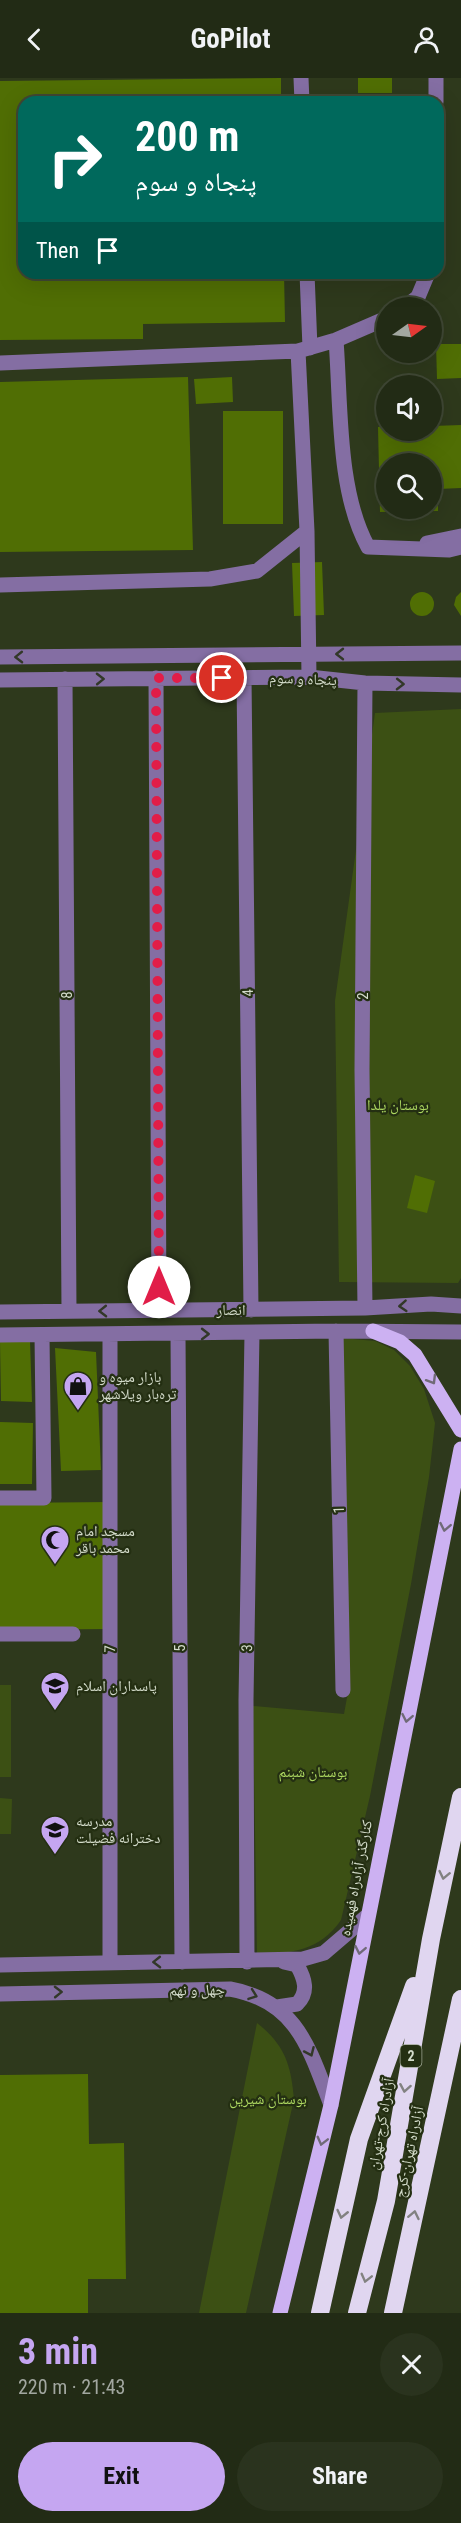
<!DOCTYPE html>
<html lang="en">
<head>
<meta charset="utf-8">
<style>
	:root { --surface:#222b15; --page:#2a331e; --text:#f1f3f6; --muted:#a2a7a0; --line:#3f4734; --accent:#c5a6f1 }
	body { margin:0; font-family:"Roboto Condensed","Noto Naskh Arabic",sans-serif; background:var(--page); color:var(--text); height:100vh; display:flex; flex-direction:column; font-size:22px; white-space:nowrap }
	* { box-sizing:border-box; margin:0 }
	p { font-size:20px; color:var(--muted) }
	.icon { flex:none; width:33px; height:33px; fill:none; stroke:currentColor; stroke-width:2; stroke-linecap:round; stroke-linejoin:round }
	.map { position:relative; height:2235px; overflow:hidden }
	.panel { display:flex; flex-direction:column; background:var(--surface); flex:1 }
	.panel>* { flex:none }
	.top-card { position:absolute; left:18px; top:18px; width:426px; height:183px; border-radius:18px; box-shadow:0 6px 24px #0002,0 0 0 2px var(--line); background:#00695c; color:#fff; overflow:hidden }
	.needle { width:39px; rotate:76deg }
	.fabs { position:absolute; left:376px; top:219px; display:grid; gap:12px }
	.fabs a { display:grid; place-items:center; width:66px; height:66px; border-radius:50%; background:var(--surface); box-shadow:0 6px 24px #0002,0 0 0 2px var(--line); font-size:30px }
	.pin { position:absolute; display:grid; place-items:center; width:51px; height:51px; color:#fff; margin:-26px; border:3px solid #fff; border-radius:50%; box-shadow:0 2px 6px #0007 }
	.me { position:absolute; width:66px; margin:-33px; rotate:0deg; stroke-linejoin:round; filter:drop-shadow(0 0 4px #0008) }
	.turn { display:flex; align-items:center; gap:21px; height:126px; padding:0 18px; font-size:27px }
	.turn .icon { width:78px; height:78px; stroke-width:2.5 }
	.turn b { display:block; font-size:42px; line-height:51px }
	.then { display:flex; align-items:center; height:57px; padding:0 18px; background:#0003; gap:12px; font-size:22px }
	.round { display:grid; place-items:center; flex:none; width:63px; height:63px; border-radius:32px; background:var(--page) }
	.summary { display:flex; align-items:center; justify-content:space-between; height:102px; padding:0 18px }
	h1 { font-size:36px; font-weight:700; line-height:45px; color:var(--accent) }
	.button { display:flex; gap:12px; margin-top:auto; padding:12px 18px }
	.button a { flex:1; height:69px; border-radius:36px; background:var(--accent); color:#111; font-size:24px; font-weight:700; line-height:69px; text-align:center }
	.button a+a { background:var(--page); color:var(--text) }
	header { display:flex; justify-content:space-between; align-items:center; height:78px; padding:0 18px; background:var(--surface); font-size:27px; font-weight:700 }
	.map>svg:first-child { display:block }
	.green { fill:#3c5014 }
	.building { fill:#506e04; fill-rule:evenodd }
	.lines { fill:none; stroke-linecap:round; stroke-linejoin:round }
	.minor { stroke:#846ea3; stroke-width:15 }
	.major { stroke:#ccb1f2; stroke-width:15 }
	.highway { stroke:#e0d6f0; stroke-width:18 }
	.oneway { stroke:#323828 }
	.oneway2 { stroke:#706a77 }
	.oneway3 { stroke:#828281 }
	.route { stroke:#e11d48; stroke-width:10; stroke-dasharray:0 18 }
	.labels { text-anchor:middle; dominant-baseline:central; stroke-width:4.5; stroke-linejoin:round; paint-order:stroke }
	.shield { fill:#242f12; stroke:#9ea793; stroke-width:1.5 }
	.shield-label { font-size:14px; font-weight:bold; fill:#d3dbca }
	.street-label { font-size:15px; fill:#d3dbca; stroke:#242f12 }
	.park-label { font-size:15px; fill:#acd760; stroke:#242f12 }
	.poi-label { font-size:15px; fill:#d3dbca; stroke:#242f12; text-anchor:start }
</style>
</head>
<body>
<header><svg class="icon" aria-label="back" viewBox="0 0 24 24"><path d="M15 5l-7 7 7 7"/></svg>GoPilot<svg class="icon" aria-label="person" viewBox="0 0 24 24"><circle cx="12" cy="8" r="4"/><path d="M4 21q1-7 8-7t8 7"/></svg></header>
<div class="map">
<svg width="461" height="2235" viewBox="0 0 461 2235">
	<rect width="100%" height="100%" fill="#2e391c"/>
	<path class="green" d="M461,631v569l-3,5 -119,-1 -4,-281 40,-288z
		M342,1260l33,3 19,9 16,16 14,23 11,34 -6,54 -18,107 -41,212 -29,124c-21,31 -50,33 -84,35l-4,-249 91,8 6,-33z
		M0,1607h11v92h-11z
		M0,1720l12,1 -1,35h-11z
		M257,1945c28,22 34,42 37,76l-48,214h-47z"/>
	<path class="building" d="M281,0v24h-257v171h260l1,49 -142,2v15l-143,1v-259z
		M358,0h34v15h-34z
		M436,266h25v34l-24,1z
		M188,299l5,173 -193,2v-170z
		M232,299l1,25 -37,2 -2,-25z
		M223,333h60v113h-60z
		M461,347v63l-23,1v22l-58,1 -2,-85 9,-1v4h45v-4zM387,386h45v44h-45z
		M322,484l2,53 -30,1 -2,-53z
		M461,514v24l-7,-11 2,-8z
		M410 526a12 12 0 1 1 24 0a12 12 0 1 1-24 0Z
		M415,1097l20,6 -8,32 -20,-5z
		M30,1263l2,61 -31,-1 -1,-59z
		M55,1270l41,4 5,118 -40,1z
		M0,1344l33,1 -1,61h-32z
		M110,1424v127l-110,1v-127z
		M88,1996l1,70 35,-1 2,136h-38v34h-88v-238z"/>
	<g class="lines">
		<path class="minor" d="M301,0l1,24
			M436,24v-24
			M307,195l3,75
			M404,230l14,-11 10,-24
			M336,262c5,64 1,151 32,207l81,3 12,-3
			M0,285l298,-12
			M427,465l34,-7
			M0,507l210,-6 47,-8 50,-40
			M0,579l461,-4
			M244,599l7,633
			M309,599l-2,-146 -9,-180 38,-11 51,-22
			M156,600l3,632
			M65,601l4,632
			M0,602l309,-3 56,6 96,2
			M365,1230l-3,-238 3,-387
			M0,1234l365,-4 66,-4 30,2
			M336,1253l7,359
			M110,1256v629
			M178,1256l4,628
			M0,1257l336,-4 125,1
			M0,1420h44l-2,-163
			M0,1556h73
			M247,1884l-1,-262 6,-367
			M0,1887l303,-6 21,-6 42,-36
			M0,1916l230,-5c67,12 79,59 101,116
			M277,1929l20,-3c12,-12 8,-25 0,-39l-13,-3"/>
		<path class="major" d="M373,1253l27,11 15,13 46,75
			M280,2235l51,-208 130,-656"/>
		<path class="highway" d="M320,2235l39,-174 55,-153
			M357,2235l29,-112 45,-262 30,-142
			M393,2235l68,-314"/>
	</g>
	<defs><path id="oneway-chevron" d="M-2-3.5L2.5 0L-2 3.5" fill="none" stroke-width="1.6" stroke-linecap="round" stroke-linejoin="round" transform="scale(1.5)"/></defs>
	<g class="oneway">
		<use href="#oneway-chevron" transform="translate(340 576) rotate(180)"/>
		<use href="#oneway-chevron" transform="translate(19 579) rotate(179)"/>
		<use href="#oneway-chevron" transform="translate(100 601) rotate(-1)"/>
		<use href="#oneway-chevron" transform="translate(400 606) rotate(1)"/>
		<use href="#oneway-chevron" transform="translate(403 1228) rotate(176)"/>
		<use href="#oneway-chevron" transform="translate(103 1233) rotate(179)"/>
		<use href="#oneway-chevron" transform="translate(205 1256)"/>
		<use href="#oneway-chevron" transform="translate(157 1884) rotate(179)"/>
		<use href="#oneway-chevron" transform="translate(58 1914) rotate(-1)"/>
		<use href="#oneway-chevron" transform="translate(253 1917) rotate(20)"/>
		<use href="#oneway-chevron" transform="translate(310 1974) rotate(66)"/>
	</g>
	<g class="oneway2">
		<use href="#oneway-chevron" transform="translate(432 1302) rotate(59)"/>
		<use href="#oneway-chevron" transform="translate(445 1449) rotate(101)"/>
		<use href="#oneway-chevron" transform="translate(407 1640) rotate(101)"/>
		<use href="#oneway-chevron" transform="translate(360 1872) rotate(101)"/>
		<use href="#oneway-chevron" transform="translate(322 2063) rotate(104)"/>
	</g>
	<g class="oneway3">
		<use href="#oneway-chevron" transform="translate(444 1797) rotate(102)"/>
		<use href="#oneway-chevron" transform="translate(405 2010) rotate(100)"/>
		<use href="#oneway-chevron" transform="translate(342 2136) rotate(103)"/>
		<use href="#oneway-chevron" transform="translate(414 2137) rotate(-78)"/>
		<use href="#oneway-chevron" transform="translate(366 2200) rotate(104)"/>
	</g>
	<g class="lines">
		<path class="route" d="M159,1209l-3,-609h66"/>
	</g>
	<defs>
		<g id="shop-pin" transform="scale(1.5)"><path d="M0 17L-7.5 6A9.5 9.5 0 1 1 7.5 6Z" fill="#c5a6f1" stroke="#242f12"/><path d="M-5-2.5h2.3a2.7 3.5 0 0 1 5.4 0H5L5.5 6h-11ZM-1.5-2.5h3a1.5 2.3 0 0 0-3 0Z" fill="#111"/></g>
		<g id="mosque-pin" transform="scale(1.5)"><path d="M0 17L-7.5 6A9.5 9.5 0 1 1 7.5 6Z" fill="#c5a6f1" stroke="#242f12"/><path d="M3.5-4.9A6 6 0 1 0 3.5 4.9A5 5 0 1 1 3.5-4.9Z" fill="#111"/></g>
		<g id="school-pin" transform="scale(1.5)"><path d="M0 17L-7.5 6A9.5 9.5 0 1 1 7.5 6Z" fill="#c5a6f1" stroke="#242f12"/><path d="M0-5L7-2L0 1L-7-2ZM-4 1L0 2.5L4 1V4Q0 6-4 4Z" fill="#111"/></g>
	</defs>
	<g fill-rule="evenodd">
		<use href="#shop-pin" x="78" y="1308"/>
		<use href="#mosque-pin" x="55" y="1462"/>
		<use href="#school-pin" x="55" y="1608"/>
		<use href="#school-pin" x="55" y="1752"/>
	</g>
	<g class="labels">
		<rect class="shield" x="400.5" y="1967" width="21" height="22" rx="4.5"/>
		<g class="shield-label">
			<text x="411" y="1978">2</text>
		</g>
		<g class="street-label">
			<text transform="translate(303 601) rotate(2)">پنجاه و سوم</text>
			<text transform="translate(248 915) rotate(-91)">4</text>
			<text transform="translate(67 917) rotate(-90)">8</text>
			<text transform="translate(363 918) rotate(-90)">2</text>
			<text x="231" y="1232">انصار</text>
			<text transform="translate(339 1432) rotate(-91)">1</text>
			<text transform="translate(180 1570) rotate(-90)">5</text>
			<text transform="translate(247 1570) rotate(-89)">3</text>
			<text transform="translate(110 1571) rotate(-89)">7</text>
			<text transform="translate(356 1800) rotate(-79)">کنارگذر آزادراه فهمیده</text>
			<text transform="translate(197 1912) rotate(-1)">چهل و نهم</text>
			<text transform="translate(381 2046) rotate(-80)">آزادراه کرج-تهران</text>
			<text transform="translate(409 2074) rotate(-78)">آزادراه تهران-کرج</text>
		</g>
		<g class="park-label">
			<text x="398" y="1027">بوستان یلدا</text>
			<text x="313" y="1694">بوستان شبنم</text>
			<text x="268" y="2021">بوستان شیرین</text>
		</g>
		<g class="poi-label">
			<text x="99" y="1299">بازار میوه و<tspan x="99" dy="17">تره‌بار ویلاشهر</tspan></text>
			<text x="76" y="1453">مسجد امام<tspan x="76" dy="17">محمد باقر</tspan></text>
			<text x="76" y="1608">پاسداران اسلام</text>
			<text x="76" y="1743">مدرسه<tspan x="76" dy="17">دخترانه فضیلت</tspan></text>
		</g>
	</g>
</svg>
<div class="fabs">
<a><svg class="needle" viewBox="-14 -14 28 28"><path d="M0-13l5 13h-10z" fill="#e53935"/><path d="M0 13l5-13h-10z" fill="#a2a7a0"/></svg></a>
<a><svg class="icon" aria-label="sound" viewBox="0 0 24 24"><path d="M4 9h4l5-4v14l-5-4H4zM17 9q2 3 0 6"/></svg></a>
<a><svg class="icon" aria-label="search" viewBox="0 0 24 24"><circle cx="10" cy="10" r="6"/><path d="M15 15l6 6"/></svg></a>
</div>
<div class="pin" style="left:222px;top:600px;background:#d93025"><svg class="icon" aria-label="arrive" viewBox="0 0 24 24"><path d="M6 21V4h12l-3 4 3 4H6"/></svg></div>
<svg class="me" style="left:159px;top:1209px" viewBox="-20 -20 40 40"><circle r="19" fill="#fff"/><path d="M0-13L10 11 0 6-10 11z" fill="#e11d48"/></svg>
<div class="top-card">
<div class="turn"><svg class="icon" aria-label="right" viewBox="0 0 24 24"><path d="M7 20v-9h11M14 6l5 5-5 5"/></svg><div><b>200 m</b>پنجاه و سوم</div></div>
<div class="then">Then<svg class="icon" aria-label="arrive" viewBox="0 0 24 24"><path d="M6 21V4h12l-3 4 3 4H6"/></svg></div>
</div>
</div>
<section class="panel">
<div class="summary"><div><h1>3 min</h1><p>220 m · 21:43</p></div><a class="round"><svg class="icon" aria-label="close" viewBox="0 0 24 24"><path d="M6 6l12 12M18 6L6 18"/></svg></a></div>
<div class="button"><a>Exit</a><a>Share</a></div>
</section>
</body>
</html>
